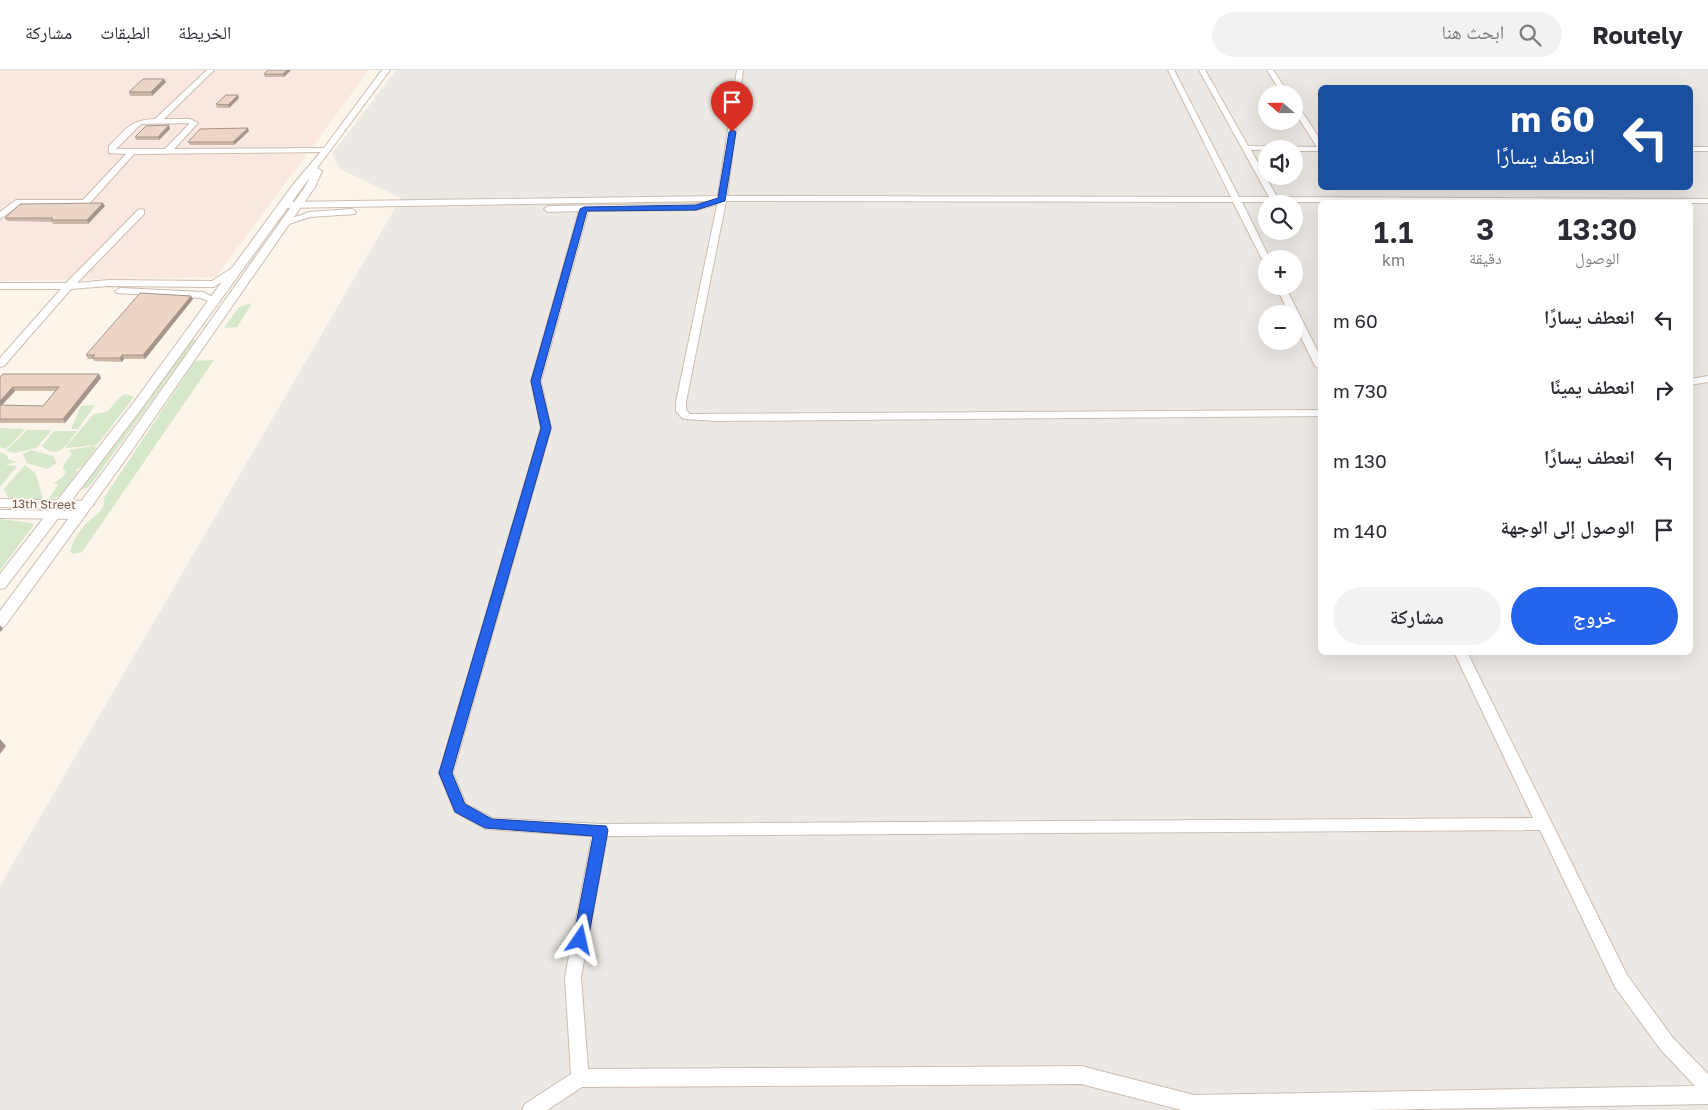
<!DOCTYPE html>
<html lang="ar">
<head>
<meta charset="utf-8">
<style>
	:root { --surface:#fff; --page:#f2f2f3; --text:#2b2b33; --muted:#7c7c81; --line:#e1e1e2; --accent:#2563eb }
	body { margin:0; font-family:"Golos Text","Noto Naskh Arabic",sans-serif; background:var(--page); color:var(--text); direction:rtl; height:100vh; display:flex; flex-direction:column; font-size:19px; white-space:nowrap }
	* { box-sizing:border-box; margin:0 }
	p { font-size:16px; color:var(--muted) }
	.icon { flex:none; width:28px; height:28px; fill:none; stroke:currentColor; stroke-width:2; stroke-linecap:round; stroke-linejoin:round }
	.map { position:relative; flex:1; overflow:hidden; direction:ltr }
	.sheet { position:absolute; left:1318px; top:130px; width:375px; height:455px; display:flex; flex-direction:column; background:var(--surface); border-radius:8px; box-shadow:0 5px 20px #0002; direction:rtl }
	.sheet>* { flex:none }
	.top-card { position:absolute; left:1318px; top:15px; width:375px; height:105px; border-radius:8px; box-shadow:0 5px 20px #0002; direction:rtl; background:#1a4fa0; color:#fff; overflow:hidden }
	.needle { width:32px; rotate:290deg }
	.buttons { position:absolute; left:1258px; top:15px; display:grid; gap:10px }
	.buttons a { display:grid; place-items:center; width:45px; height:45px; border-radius:50%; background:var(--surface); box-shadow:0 5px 20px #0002; font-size:25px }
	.pin { position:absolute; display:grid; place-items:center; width:42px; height:42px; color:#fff; margin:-51px -21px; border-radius:50% 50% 50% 0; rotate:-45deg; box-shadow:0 0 5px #0007 }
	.pin .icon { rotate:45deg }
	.me { position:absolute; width:55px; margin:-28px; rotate:11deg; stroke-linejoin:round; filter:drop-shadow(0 0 4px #0008) }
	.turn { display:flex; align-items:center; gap:18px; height:105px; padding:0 15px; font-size:22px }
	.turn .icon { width:65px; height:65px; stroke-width:2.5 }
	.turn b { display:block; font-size:35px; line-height:42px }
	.eta { display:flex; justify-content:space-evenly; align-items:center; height:85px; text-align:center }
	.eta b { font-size:30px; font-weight:600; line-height:35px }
	.primary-button { display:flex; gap:10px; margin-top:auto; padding:10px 15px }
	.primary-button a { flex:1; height:58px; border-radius:30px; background:var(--accent); color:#fff; font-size:20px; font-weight:600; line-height:58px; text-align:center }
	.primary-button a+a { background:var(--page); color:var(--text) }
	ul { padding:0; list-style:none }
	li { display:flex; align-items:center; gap:15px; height:70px; padding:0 15px }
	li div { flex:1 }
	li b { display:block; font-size:19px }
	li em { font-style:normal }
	header { display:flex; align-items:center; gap:30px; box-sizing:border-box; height:70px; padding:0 25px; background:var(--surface); border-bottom:1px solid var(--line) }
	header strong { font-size:24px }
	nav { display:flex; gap:28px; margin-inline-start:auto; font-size:18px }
	.search { width:350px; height:45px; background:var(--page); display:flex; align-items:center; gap:12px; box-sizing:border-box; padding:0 18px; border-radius:28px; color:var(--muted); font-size:19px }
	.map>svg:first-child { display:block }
	.commercial { fill:#fae8e0 }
	.industrial { fill:#ece8e3; fill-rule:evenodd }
	.green { fill:#d6e7ca }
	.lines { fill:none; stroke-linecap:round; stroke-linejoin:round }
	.minor-casing { stroke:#ccbdb1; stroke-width:2 }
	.tertiary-casing { stroke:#ccbdb1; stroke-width:2 }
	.minor { fill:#fff; fill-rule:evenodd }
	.tertiary { fill:#fff; fill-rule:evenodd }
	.wall { fill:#ccb7a9; fill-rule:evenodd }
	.shaded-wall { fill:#a6958a }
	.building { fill:#edd5c5; stroke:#a6958a }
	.route { fill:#2563eb; stroke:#184099 }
	.labels { text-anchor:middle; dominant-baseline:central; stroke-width:4; stroke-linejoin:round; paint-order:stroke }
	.street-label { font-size:12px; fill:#735d50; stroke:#fdf9f1 }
</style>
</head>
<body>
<header>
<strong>Routely</strong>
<div class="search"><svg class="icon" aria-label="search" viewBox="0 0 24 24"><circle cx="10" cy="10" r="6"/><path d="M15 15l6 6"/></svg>ابحث هنا</div>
<nav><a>الخريطة</a><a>الطبقات</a><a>مشاركة</a></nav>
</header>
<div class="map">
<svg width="1708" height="1040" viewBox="0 0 1708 1040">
	<rect width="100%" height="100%" fill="#fbf5eb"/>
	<path class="commercial" d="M0,0h369l-153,207 -216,4z"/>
	<path class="industrial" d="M396,0h1312v1040h-1708v-224l401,-688 -61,-29 -8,-15zM1320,18h370v100h-370zM1266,24h28v27h-28zM1266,79h28v27h-28zM1320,132h370v450h-370zM1266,134h28v27h-28zM1266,189h28v27h-28zM1266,244h28v27h-28z"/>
	<path class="green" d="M252,233l-15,24 -13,1 15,-21z
		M191,270h5l-107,147 -7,2 -3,-2z
		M214,290l-132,192 -8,2 -4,-2c3,-10 7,-18 14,-26 7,-9 22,-14 20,-28l91,-137z
		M125,324l9,3 -37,48 -32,3 29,-34 13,-2 13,-15z
		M95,335l-17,24h-7l10,-23z
		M0,358l25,1 -19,20 -6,-2z
		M27,360h22l2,1 -15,17 -22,5 -8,-2z
		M54,361h23c-10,13 -19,30 -35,15z
		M94,376l2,2 -14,19 -7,3 3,1 -17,24 -14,6 11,-16 -4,-2 8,-5 4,-6 -3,-3 1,-5 8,-10 -3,-4z
		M31,380l22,6 4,7 -10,6 -20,-6 -4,-9z
		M0,382l7,3 1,4 9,3 -12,3 12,1 -17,21z
		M25,395l11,9 7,25 -4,3 -30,-3 -5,-10z
		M0,449l31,4 3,2 -34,45z"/>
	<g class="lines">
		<g class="minor-casing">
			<path id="minor" d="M207,0h7l-50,49h26l8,4 -24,26 153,-1 4,2 -4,2 -193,2 -46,51 -70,1 -18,13v-7l16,-12h67l43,-46 -17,-1v-7c18,-17 20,-26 46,-27zM141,54l48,-1v1l-24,25h-49z
				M737,0h6l-16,126 504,1 -63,-127h6l65,127h30l-70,-127h6l43,76 69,1 -23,-36v-7h3l23,35v12h-26v-2l-43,1 26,47 431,2v4l-466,-1 28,57h-4v3l-4,-3 -29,-57 -507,-1 -40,201v8l4,4 630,-4v6l-603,5 -31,-2 -4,-1 -6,-7v-9l42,-201h-6l4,2 -1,2 -19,5 -108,1 -47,170 10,47 -98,345 13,31 26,14 109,6 932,-6 -79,-166h13l160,323 46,63 35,36v30l-343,6h-183l-101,-26 -499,3 -35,23h-25l3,-6 46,-30 -6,-97 27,-141 -107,-7 -30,-17 -16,-39 102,-345 -10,-47 48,-170 -31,1 -4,-3 4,-3 148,-2 16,-3 -429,7 -4,-3 4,-3 435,-6zM1540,760l75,157 46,63 34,36 -501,9 -113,-29 -493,3 -7,-92 26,-141z
				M1267,0h6l16,24h-7z
				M1690,77h18v4h-18z
				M141,139l3,1v4l-67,69 31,-3 104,1 23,-15h6l2,2 -29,19 -106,-1 -37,3 -67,77 -4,1v-9l61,-69h-61v-6h66l72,-73z
				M352,139l4,3 -1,2 -45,3 -24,8 -4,-3 27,-10z
				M1276,216h9l35,70v13l-5,-3 -21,-43v-9h-5z
				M120,218l83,4 17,9 -5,3 -14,-6 -84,-5 -2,-2z
				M1708,306v6l-18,3v-6z
				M0,429l88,2 6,4 -6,4 -88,-2z
				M0,440l80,1 6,4 -6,4 -80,-1z"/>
		</g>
		<g class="tertiary-casing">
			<path id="tertiary" d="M382,0h8l-73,98 5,3 -7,16 -192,276 -118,163 -5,2v-17l114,-154 191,-270 5,-10 -168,231 -137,180 -5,1v-15l134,-172 158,-216 32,-38z"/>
		</g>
		<use href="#minor" class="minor"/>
		<use href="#tertiary" class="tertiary"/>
	</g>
	<path class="wall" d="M268,0h23l-7,7h-19l-1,-3z
		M164,9l2,3 -14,14h-22l-1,-4z
		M239,28l-10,10h-12l-1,-4z
		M170,59l-11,11h-23l-1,-3z
		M249,61l-15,14h-44l-2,-3z
		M105,136l-17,18h-35l-1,-2 -45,-1 -2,-3z
		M193,229l-48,60h-21l-2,3 -28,-1 -1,-2h-5l-2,-4z
		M99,304l2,4 -36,45h-65v-46zM15,321h40l-12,15 -41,-1z"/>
	<path class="shaded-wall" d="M287,0h4l-7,7 -1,-3z
		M164,9l2,3 -14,14 -1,-4z
		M238,25l1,3 -10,10 -1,-3z
		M169,55l1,4 -11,11 -1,-3z
		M248,58l1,3 -15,14 -1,-3z
		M103,133l2,3 -17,18 -1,-4z
		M191,226l2,3 -48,60 -2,-4z
		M122,285l2,4 -2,3 -2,-4z
		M99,304l2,4 -36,45 -2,-4z
		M13,317l2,4 -15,16v-6z
		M0,555l3,4 -3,3z
		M0,669l6,7 -6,8z"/>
	<path class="building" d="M268,0h19l-4,4h-19z
		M143,9h21l-13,13h-22z
		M226,25h12l-10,10 -12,-1z
		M169,55l-11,12h-23l11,-11z
		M248,58l-15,14h-45l12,-13z
		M103,133l-16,17h-36l2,-2h-48l15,-14z
		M140,223l51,3 -48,59h-21l-2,3h-28l3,-3h-9z
		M3,304h96l-36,45h-63v-14l43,1 16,-19h-46l-13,14v-24z"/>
	<path class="route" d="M732,59l4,3 -11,69 -29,9 -109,1 -47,170 11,47 -99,345 13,31 27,15 114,7 2,4 -20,110 -3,5 -5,2 -5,-2 -2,-5 20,-104 -108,-8 -30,-16 -16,-39 102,-345 -10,-47 49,-172 4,-2 112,-2 22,-7 11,-66z"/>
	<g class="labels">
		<g class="street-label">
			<text transform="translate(44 434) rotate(1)">13th Street</text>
		</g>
	</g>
</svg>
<div class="buttons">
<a><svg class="needle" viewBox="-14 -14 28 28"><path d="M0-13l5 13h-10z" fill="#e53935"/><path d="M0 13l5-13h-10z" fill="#7c7c81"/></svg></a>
<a><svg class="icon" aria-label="sound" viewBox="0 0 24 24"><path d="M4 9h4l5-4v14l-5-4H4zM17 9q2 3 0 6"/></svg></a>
<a><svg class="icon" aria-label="search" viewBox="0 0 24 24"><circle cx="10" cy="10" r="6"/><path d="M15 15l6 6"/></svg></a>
<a>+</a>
<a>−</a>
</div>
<div class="pin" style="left:732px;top:62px;background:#d93025"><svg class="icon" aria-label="arrive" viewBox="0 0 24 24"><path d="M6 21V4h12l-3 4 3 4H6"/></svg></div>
<svg class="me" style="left:580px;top:870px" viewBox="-20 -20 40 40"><path d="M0-17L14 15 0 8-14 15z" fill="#2563eb" stroke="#fff" stroke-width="4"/></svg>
<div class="top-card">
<div class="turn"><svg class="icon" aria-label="left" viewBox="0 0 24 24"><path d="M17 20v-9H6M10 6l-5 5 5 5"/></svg><div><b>60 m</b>انعطف يسارًا</div></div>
</div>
<section class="sheet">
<div class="eta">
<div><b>13:30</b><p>الوصول</p></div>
<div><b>3</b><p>دقيقة</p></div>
<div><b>1.1</b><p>km</p></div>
</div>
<ul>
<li><svg class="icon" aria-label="left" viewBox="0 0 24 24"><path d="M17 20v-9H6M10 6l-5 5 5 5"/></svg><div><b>انعطف يسارًا</b></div><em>60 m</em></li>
<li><svg class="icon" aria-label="right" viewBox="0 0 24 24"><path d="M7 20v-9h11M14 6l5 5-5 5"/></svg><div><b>انعطف يمينًا</b></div><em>730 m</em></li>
<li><svg class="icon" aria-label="left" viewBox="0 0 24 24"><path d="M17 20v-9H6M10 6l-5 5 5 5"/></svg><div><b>انعطف يسارًا</b></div><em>130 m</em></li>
<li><svg class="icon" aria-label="arrive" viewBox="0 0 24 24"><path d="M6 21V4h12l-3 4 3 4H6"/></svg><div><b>الوصول إلى الوجهة</b></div><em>140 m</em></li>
</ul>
<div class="primary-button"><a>خروج</a><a>مشاركة</a></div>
</section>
</div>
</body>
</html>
